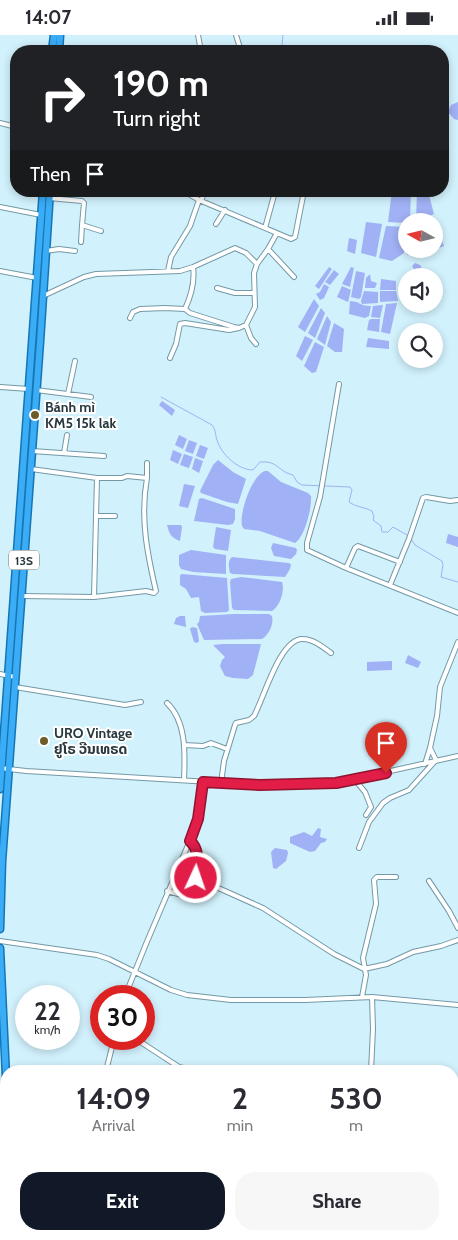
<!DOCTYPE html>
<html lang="en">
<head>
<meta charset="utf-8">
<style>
	:root { --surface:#fff; --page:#f7f7f7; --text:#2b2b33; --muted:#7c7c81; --accent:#111827 }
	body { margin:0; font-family:Cabin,"Noto Sans Lao",sans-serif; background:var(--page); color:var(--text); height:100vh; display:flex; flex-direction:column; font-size:19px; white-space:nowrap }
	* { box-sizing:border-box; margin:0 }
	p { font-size:16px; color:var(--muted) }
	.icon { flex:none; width:28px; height:28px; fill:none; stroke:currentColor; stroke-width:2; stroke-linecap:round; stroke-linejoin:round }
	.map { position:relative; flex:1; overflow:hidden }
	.details { position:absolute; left:0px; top:1030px; width:459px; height:175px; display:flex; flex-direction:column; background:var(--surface); border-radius:20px 20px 0 0; box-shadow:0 2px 8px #0003 }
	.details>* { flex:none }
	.hud { position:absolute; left:10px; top:10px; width:439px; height:152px; border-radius:20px; box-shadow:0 2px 8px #0003; background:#202124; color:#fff; overflow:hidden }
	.needle { width:32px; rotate:278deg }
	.tools { position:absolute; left:398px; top:178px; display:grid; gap:10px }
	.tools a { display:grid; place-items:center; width:45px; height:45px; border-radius:50%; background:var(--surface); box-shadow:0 2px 8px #0003; font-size:25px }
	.speed { position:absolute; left:15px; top:950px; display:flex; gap:10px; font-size:25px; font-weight:700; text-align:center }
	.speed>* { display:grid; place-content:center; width:65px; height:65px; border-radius:50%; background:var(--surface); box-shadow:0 2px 8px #0003; line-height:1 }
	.speed small { font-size:12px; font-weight:400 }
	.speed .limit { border:8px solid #d22; background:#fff; color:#111 }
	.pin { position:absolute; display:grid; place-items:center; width:42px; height:42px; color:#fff; margin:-51px -21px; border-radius:50% 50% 50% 0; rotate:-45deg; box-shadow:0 0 5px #0007 }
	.pin .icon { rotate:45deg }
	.me { position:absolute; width:55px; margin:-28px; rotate:3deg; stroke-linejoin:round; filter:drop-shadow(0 0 4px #0008) }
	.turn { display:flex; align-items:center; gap:18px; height:105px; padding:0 20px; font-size:22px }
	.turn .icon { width:65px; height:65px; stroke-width:2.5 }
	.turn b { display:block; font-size:35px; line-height:42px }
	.then { display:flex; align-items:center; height:48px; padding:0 20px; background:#0003; gap:10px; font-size:19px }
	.eta { display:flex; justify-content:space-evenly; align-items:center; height:85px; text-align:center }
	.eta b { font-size:30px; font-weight:700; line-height:35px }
	.primary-button { display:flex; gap:10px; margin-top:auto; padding:10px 20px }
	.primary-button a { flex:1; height:58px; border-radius:20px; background:var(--accent); color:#fff; font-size:20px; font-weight:700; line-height:58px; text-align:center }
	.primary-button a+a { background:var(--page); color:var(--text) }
	.status { display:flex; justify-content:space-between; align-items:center; height:35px; padding:0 25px; background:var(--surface); direction:ltr }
	.status svg { height:14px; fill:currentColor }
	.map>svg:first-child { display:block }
	.water { fill:#a1b1f5 }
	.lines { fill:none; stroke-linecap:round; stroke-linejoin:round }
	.stream { stroke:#a1b1f5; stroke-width:1 }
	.minor-casing { stroke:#7499a6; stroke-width:6 }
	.trunk-casing { stroke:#1476b4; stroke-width:9 }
	.minor { stroke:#fff; stroke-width:4 }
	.trunk { stroke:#3bacf6; stroke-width:6 }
	.route-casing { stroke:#92132f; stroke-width:12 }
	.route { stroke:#e11d48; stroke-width:9 }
	.poi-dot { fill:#6d5b29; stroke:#fff; stroke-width:2 }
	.labels { text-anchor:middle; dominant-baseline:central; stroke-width:4; stroke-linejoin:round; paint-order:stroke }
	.shield { fill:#fff; stroke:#687478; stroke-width:1 }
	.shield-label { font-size:12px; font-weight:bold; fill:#28383e }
	.poi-label { font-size:14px; font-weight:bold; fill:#28383e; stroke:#fff; text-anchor:start }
</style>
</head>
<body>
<div class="status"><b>14:07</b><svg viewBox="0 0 49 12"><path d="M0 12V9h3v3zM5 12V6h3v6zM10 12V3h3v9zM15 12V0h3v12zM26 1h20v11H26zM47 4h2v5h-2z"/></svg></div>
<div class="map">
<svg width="458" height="1205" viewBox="0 0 458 1205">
	<rect width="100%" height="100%" fill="#d1f1fc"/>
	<path class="water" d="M458,67v18l-4,-1 -6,-7 3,-7z
		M392,156h19l-1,30h-4v2l-18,-1z
		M417,156h11l6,23 -18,7z
		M434,185l10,26 -19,7 -18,2 1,-6h26v-28h-2z
		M366,187l16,2 -6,33 -15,-4z
		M386,191l20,1 -2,26 -12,8 -13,-3z
		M349,203l8,2 -2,14 -8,-3z
		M415,228l5,2 6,11h-8l-6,-10z
		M329,232l3,2 -13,20 -4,-3z
		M351,232l3,1 -4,19 -8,-3z
		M334,235l5,4 -9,11 -5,-3z
		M356,236l9,2 -4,24 -2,2 -8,-2z
		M370,239l1,7 6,2 -2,5h-10l1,-10z
		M381,244l15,2v9h-16z
		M324,249l5,3 -5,11 -4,2 -4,-6 4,-2z
		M342,251l9,4 -3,12 -11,-5z
		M364,256l14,1v11l-16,1 -1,-3z
		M380,256h16l2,10 -18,1z
		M314,264l5,7 -14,26 -7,-5z
		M350,266l7,1c5,3 7,4 14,4l-2,10 -4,2 -16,-4z
		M397,268l-7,31 -9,-2 5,-28z
		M383,270l-3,13 -9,-1 2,-11z
		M321,273l4,5 -10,25 -7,-5z
		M327,281l4,6 -6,23 -8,-6z
		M371,284h9l-1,13 -12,-2 2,-10z
		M334,288l10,6 -2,23h-7l-8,-6z
		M305,301l8,4 -11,21 -6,-5z
		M368,303l21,3v8l-23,-2z
		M315,307l9,5 -8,25 -4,1 -8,-7z
		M162,366l13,9 -3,6 -13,-11z
		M179,400l8,4 -4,10 -8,-4z
		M189,405l8,3 -4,11 -8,-3z
		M200,410l8,3 -4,11 -8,-3z
		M173,415l9,4 -4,10 -8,-4z
		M184,419l9,3 -4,11 -9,-3z
		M195,423l8,3 -4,12 -7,-4z
		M218,425l15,12 13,7 -8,25 -11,-2 -26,-9 -1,-2 13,-26z
		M265,436h3l13,11 27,11 3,3c1,11 -6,41 -16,47l-35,-12 -16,-2 -2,-3c-3,-13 10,-51 23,-55z
		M184,449l11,2 -7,22 -9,-2z
		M202,463l33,11v10l-2,5 -5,1 -34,-4 5,-22z
		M167,490h14l1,2 -2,14c-9,-3 -11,-8 -13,-16z
		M216,492l15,3 -3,21 -13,-2 -2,-2z
		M448,499l10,3v10l-12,-4z
		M273,508l23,5 1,2 -1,4 -5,5 -17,-3 -3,-8z
		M191,515l35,5v19l-33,-2 -12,-3 -2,-4v-10z
		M232,522l56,6 3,1 -1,5 -5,8 -52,-3 -3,-1c-1,-5 -3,-12 2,-16z
		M182,539l45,4 2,32 -2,2 -22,1 -4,-2 -2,-14 -8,1 -5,-9 -6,-4v-10z
		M241,542l41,5c3,9 -2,24 -10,29l-38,-1 -2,-2 -2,-26 1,-3z
		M234,579h35l3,2c2,8 -3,19 -10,23l-58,1 -7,-16 2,-2 1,-6z
		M180,581h5l1,11 -12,-3 2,-6z
		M192,592l5,1 2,13 -2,2 -3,-1 -4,-13z
		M223,609h38l-8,31 -5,4 -15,-1 -8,-2 -5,-10 2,-6 3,-3 -12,-12z
		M408,620l13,7 -3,6 -13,-5z
		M392,626v9l-25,1v-9z
		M318,793l3,1 -1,8 7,2 -2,3 -4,1 -6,8 -5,1 -20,-9v-6l14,-5 8,4z
		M275,813l12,2 1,3 -2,8 -10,8 -3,-1 -2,-16z"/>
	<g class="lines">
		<path class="stream" d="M283,0l-1,10 3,6
			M161,362l51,28c4,5 3,9 5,15 4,14 21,30 36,30l7,-8c18,-2 18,10 33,13l4,7 5,3 48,2 2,3 -3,12c6,5 16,5 23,9l2,6 -1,3 8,6 1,6h6l5,-5 14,8
			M411,504l4,6 27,16 1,4 -2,12 17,5"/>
		<g class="minor-casing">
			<path id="minor" d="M198,0l3,16
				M236,0l5,16
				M0,88l16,4
				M183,156l16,9 92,39 4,-2 9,-46
				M49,163l33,3 2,2 -2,22 19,6
				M201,166l4,-10
				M0,172l41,8
				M216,189l9,-14
				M265,193l10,-36
				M81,207l1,-17
				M268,214l26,28
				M46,216l13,-2 16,2
				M257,229l11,-15 9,-16
				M0,236l37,7
				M168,236l3,-14 19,-31 9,-26
				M217,253l18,5h18
				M43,261l41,-19 12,-3 84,-3 13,-4 42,-19 11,5 11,11 -3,9 1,34 -9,18 -7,3 -5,-1 -44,-14 -5,-4 -20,-1 -25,1 -7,3 -3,6
				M185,274c6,-13 10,-28 8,-42
				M246,290l5,13 5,6
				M170,323l6,-14 4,-20 5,-1 44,7 10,-2
				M339,349l-19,113 -13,46v7l39,18 112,45
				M0,352l29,2
				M36,355l55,7
				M68,359l7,-33
				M32,416l72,5
				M64,418l3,-18
				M147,443v-15
				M97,481h18
				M346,533l9,-20 3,-2 42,16
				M390,550l19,-46 14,-41 3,-1 24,4 8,-1
				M22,561l72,1 52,-6 8,2 2,-2c-9,-38 -16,-74 -9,-113l-20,-2 -5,2h-25l-66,-9
				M94,562l3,-119
				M0,639l15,3
				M15,652l110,18 16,-3
				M167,668c20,19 18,52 17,77
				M184,710l19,1 8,-3 16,6
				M425,729l5,-16 7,-32 3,-29 18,-45
				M0,733l26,3 234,14 72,-1 126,-28
				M355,745l10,12 6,15 -5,8
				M221,748l3,-22 11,-36 1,-2 13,-3 5,-4c10,-18 26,-78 49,-77 10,0 20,8 28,14
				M190,806c11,10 6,23 6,37
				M359,813l10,-26 14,-19 7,-5 19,-8 27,-30 -6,-12
				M429,846l20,30 9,17
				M167,856l19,5 6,-15 4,-3 67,30 71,46 30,15 23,-5 26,-12 28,-6 17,-6
				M0,906l97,14 12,4 62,31 16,5 44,5h74l67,-3 86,8
				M125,961l21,-52 45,-106 6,-19 6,-37
				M362,962l4,-22 -3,-17 13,-54 -2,-24 3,-3h19
				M136,1004l43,28 17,4
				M106,1036l8,-32
				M371,1036l2,-42 -1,-32
				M452,1182l6,-1
				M70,1199l35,6
				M426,1199l2,6
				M43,1205l1,-6
				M141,1205l2,-6
				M325,1205l1,-6
				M359,1205l23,-6"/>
		</g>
		<g class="trunk-casing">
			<path id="trunk" d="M52,16l2,-16
				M59,16l1,-16
				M0,754l43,-598
				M0,894l2,-67 38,-520 10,-151
				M0,913l6,129
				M0,1054l6,131
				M7,1199v6
				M13,1199l1,6"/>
		</g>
		<use href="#minor" class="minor"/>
		<use href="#trunk" class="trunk"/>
	</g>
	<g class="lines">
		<g class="route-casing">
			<path id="route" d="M196,843c0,-14 5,-27 -6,-37l8,-22 5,-37 57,3 76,-2 50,-10"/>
		</g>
		<use href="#route" class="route"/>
	</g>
	<g class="poi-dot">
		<circle cx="35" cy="380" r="5"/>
		<circle cx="44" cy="706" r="5"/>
	</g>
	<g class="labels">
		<rect class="shield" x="9" y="515.5" width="30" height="19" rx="4"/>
		<g class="shield-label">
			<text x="24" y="525">13S</text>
		</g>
		<g class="poi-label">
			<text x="45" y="372">Bánh mì<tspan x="45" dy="16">KM5 15k lak</tspan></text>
			<text x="54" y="698">URO Vintage<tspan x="54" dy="16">ຢູໂຣ ວີນເທຣດ</tspan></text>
		</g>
	</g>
</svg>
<div class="tools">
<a><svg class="needle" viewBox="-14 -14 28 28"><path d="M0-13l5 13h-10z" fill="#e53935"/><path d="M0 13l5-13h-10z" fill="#7c7c81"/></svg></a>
<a><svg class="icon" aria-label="sound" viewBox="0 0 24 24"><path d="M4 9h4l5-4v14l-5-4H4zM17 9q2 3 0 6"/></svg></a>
<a><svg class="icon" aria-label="search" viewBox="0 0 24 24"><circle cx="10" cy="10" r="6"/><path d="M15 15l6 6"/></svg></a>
</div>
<div class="speed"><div>22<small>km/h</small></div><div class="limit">30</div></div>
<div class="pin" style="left:386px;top:738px;background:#d93025"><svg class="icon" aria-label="arrive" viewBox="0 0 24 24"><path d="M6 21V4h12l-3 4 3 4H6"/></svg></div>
<svg class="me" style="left:196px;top:843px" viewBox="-20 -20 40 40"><circle r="17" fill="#e11d48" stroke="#fff" stroke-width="3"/><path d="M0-11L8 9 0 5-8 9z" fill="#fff"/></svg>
<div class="hud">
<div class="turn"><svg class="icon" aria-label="right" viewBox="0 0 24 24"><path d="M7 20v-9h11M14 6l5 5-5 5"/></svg><div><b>190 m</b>Turn right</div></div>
<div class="then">Then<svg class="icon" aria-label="arrive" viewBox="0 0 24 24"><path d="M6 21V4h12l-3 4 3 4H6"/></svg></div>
</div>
<section class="details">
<div class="eta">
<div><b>14:09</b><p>Arrival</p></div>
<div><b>2</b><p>min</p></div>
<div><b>530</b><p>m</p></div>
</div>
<div class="primary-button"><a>Exit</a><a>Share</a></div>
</section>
</div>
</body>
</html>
